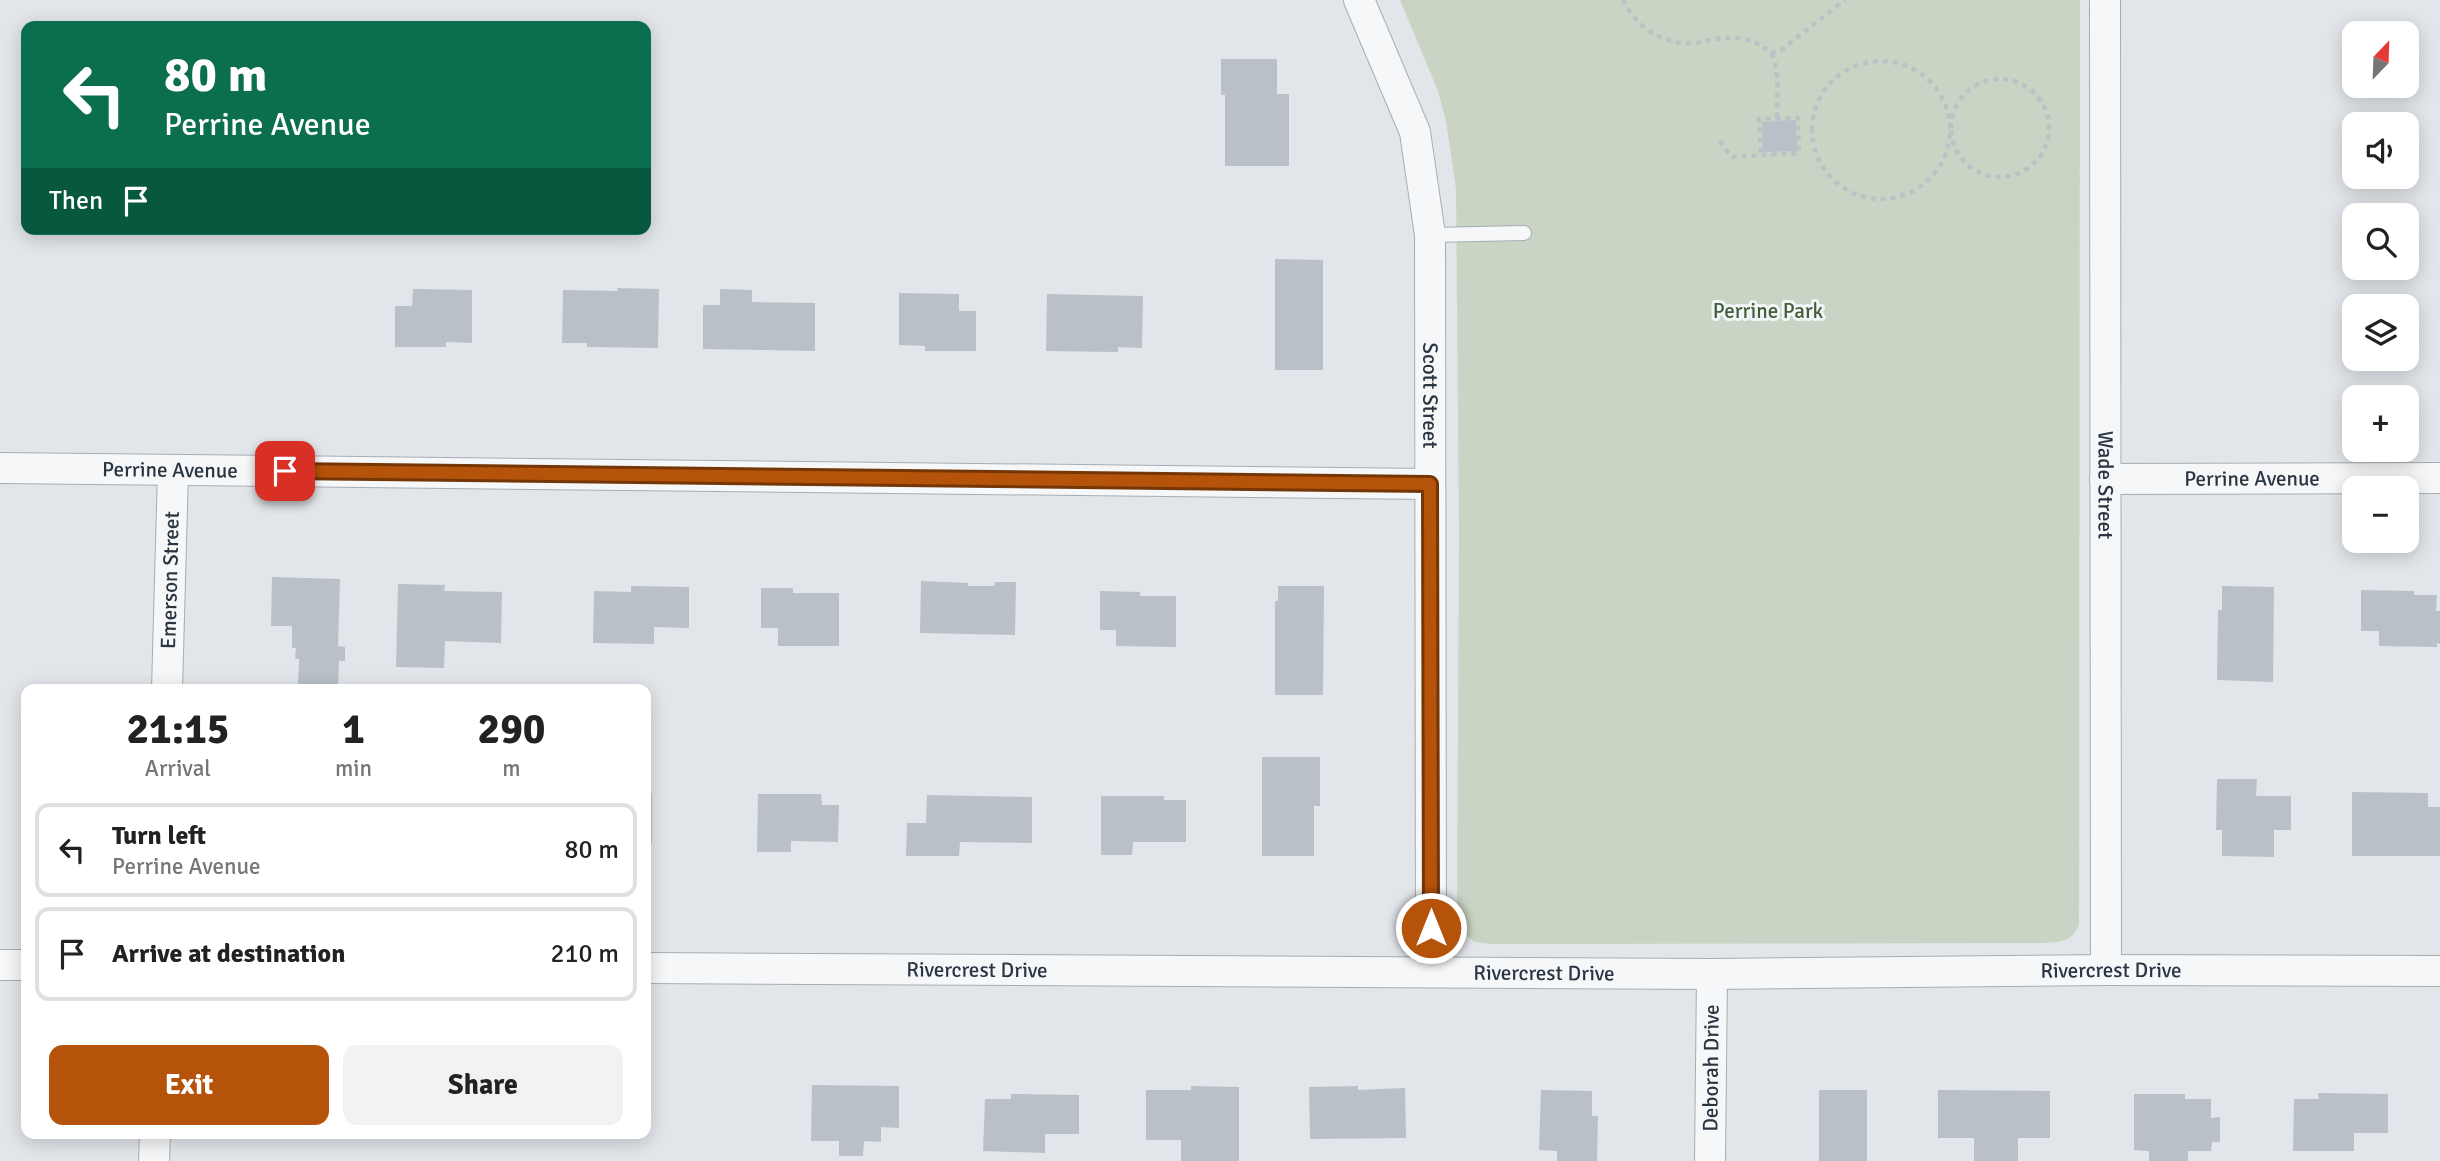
<!DOCTYPE html>
<html lang="en">
<head>
<meta charset="utf-8">
<style>
	:root { --surface:#fff; --page:#f2f2f2; --text:#222; --muted:#767676; --line:#e0e0e0; --accent:#b45309 }
	body { margin:0; font-family:Signika,sans-serif; background:var(--page); color:var(--text); height:100vh; display:flex; flex-direction:column; font-size:26px; white-space:nowrap }
	* { box-sizing:border-box; margin:0 }
	p { font-size:23px; color:var(--muted) }
	.icon { flex:none; width:38px; height:38px; fill:none; stroke:currentColor; stroke-width:2; stroke-linecap:round; stroke-linejoin:round }
	.map { position:relative; flex:1; overflow:hidden }
	.drawer { position:absolute; left:21px; top:684px; width:630px; height:455px; display:flex; flex-direction:column; background:var(--surface); border-radius:14px; box-shadow:0 4px 18px #0003 }
	.drawer>* { flex:none }
	.banner { position:absolute; left:21px; top:21px; width:630px; height:214px; border-radius:14px; box-shadow:0 4px 18px #0003; background:#0b6e4f; color:#fff; overflow:hidden }
	.needle { width:46px; rotate:23deg }
	.buttons { position:absolute; left:2342px; top:21px; display:grid; gap:14px }
	.buttons a { display:grid; place-items:center; width:77px; height:77px; border-radius:14px; background:var(--surface); box-shadow:0 4px 18px #0003; font-size:35px }
	.pin { position:absolute; display:grid; place-items:center; width:60px; height:60px; color:#fff; margin:-30px; border-radius:14px; box-shadow:0 4px 10px #0006 }
	.me { position:absolute; width:77px; margin:-38px; rotate:0deg; stroke-linejoin:round; filter:drop-shadow(0 0 5px #0008) }
	.turn { display:flex; align-items:center; gap:24px; height:147px; padding:0 28px; font-size:32px }
	.turn .icon { width:91px; height:91px; stroke-width:2.5 }
	.turn b { display:block; font-size:49px; line-height:60px }
	.then { display:flex; align-items:center; height:66px; padding:0 28px; background:#0003; gap:14px; font-size:26px }
	.eta { display:flex; justify-content:space-evenly; align-items:center; height:119px; text-align:center }
	.eta b { font-size:42px; font-weight:700; line-height:49px }
	.cta { display:flex; gap:14px; margin-top:auto; padding:14px 28px }
	.cta a { flex:1; height:80px; border-radius:14px; background:var(--accent); color:#fff; font-size:28px; font-weight:700; line-height:80px; text-align:center }
	.cta a+a { background:var(--page); color:var(--text) }
	ul { padding:0; list-style:none }
	li { display:flex; align-items:center; gap:21px; height:94px; margin:0 14px 10px; padding:0 14px; border:4px solid var(--line); border-radius:14px }
	li div { flex:1 }
	li b { display:block; font-size:26px }
	li em { font-style:normal }
	.map>svg:first-child { display:block }
	.green { fill:#c9d4c4 }
	.building { fill:#b9c0c7 }
	.lines { fill:none; stroke-linecap:round; stroke-linejoin:round }
	.service-casing { stroke:#a7adb4; stroke-width:16 }
	.minor-casing { stroke:#a7adb4; stroke-width:32 }
	.path { stroke:#bcc1c6; stroke-width:4.5; stroke-dasharray:5 5; stroke-linecap:butt }
	.service { stroke:#f5f7f9; stroke-width:14 }
	.minor { stroke:#f5f7f9; stroke-width:30 }
	.route-casing { stroke:#753606; stroke-width:18 }
	.route { stroke:#b45309; stroke-width:12 }
	.labels { text-anchor:middle; dominant-baseline:central; stroke-width:6; stroke-linejoin:round; paint-order:stroke }
	.park-label { font-size:21px; fill:#425e38; stroke:#f2f5f8 }
	.street-label { font-size:21px; fill:#2a3542; stroke:#f2f5f8 }
</style>
</head>
<body>
<div class="map">
<svg width="2440" height="1161" viewBox="0 0 2440 1161">
	<rect width="100%" height="100%" fill="#e2e6ea"/>
	<path class="green" d="M1400,0h680l-1,924c-5,17 -18,18 -34,19l-553,1 -17,-2 -11,-8 -7,-24 2,-376 -3,-345 -10,-68 -8,-30z"/>
	<path class="building" d="M1221,59h56v35h12v72h-64v-71h-4z
		M1796,120l1,31 -34,1 -1,-30z
		M1275,259l48,1v110h-48z
		M617,288l42,1 -1,59 -71,-1v-4h-25l1,-53 55,1z
		M413,289l59,1v53l-26,-1v5h-51v-41h17z
		M720,289l32,1v12l63,1v48l-112,-2v-44h17z
		M899,293l60,1v17h17v40h-51v-5l-26,-1z
		M1047,294l96,2 -1,52 -24,-1v5l-72,-1z
		M272,577l68,2 -2,67 7,1v14h-6l-1,27 -40,-1 1,-28h-4l1,-11h-4v-22h-21z
		M921,581l47,2v3h26l1,-4h21l-1,53 -95,-2z
		M398,584l47,1 -1,6 58,1 -1,51 -56,-2 -1,27 -48,-1z
		M631,586l58,1v41l-35,-1v17l-61,-1 1,-52 37,1z
		M1278,586h46l-1,109h-48v-94h3z
		M2222,586l52,1 -1,95 -56,-2 1,-70h4z
		M761,588h32v5h46v53h-61v-18h-17z
		M2361,590l53,1v4h23l-1,16h4v33l-3,-1v4l-58,-1v-15h-18z
		M1100,591l40,1v4h36v51l-60,-1v-16h-16z
		M1262,757h58v49h-6v50h-52z
		M2217,779h40l-1,17h35v34h-17v27l-52,-1v-26h-6z
		M2352,792l76,1v14h12v49h-88z
		M646,793h6v50h-6z
		M758,794h63l1,11h17l-1,37 -47,-1v11h-34z
		M927,795l105,2v46l-72,-1 -1,14h-53l1,-33h19z
		M1101,796h63v4h22v42h-53l-1,13h-31z
		M812,1085l87,1v42l-18,-1v15l-17,-1 -1,15h-24v-15h-28z
		M1191,1086l48,1v74h-58v-21h-35v-50h45z
		M1358,1086v4l47,-2 1,50 -96,1 -1,-52z
		M1541,1090l51,1v25h6l-1,45h-40v-10l-18,-1z
		M1819,1090h48v71h-48z
		M1938,1090l112,1v47h-32v23h-44v-23h-36z
		M2318,1093l70,1v39h-34v18h-61l1,-52h25z
		M1011,1094l68,1v39h-34v19l-62,-2 2,-52h26z
		M2134,1094h51v5h26v19l9,-1v25h-8l-1,9h-23v10h-39v-10l-15,-1z"/>
	<g class="lines">
		<g class="service-casing">
			<path id="service" d="M1430,235l94,-2"/>
		</g>
		<g class="minor-casing">
			<g id="minor">
				<path id="s1" d="M1359,0l56,132 15,103 1,737"/>
				<path id="s2" d="M2105,0l1,970"/>
				<path id="s3" d="M0,468l1430,16"/>
				<path id="s4" d="M2105,479l335,-1"/>
				<path id="s5" d="M167,690l6,-220"/>
				<path d="M0,965h26"/>
				<path id="s6" d="M646,968l1066,6 394,-4 334,1"/>
				<path d="M154,1161l1,-27"/>
				<path id="s7" d="M1710,1161l2,-187"/>
			</g>
		</g>
		<path class="path" d="M1623,0c12,26 41,46 71,43 23,-3 41,-11 64,1 4,3 10,5 13,9 9,14 6,49 6,66
			M1771,53l10,-3 64,-50
			M1812 130a69 69 0 1 1 138 0a69 69 0 1 1-138 0Z
			M1951 128a49 49 0 1 1 98 0a49 49 0 1 1-98 0Z
			M1720,141l11,16 68,-4 -1,-35 -39,1 2,36"/>
		<use href="#service" class="service"/>
		<use href="#minor" class="minor"/>
	</g>
	<g class="lines">
		<g class="route-casing">
			<path id="route" d="M285,471l1145,13 1,444"/>
		</g>
		<use href="#route" class="route"/>
	</g>
	<g class="labels">
		<g class="park-label">
			<text x="1768" y="311">Perrine Park</text>
		</g>
		<g class="street-label">
			<text stroke="none"><textPath href="#s1" startOffset="408">Scott Street</textPath></text>
			<text stroke="none"><textPath href="#s3" startOffset="170">Perrine Avenue</textPath></text>
			<text stroke="none"><textPath href="#s4" startOffset="147">Perrine Avenue</textPath></text>
			<text stroke="none"><textPath href="#s2" startOffset="485">Wade Street</textPath></text>
			<text stroke="none"><textPath href="#s5" startOffset="110">Emerson Street</textPath></text>
			<text stroke="none"><textPath href="#s6" startOffset="331">Rivercrest Drive</textPath></text>
			<text stroke="none"><textPath href="#s6" startOffset="1465">Rivercrest Drive</textPath></text>
			<text stroke="none"><textPath href="#s6" startOffset="898">Rivercrest Drive</textPath></text>
			<text stroke="none"><textPath href="#s7" startOffset="93">Deborah Drive</textPath></text>
		</g>
	</g>
</svg>
<div class="buttons">
<a><svg class="needle" viewBox="-14 -14 28 28"><path d="M0-13l5 13h-10z" fill="#e53935"/><path d="M0 13l5-13h-10z" fill="#767676"/></svg></a>
<a><svg class="icon" aria-label="sound" viewBox="0 0 24 24"><path d="M4 9h4l5-4v14l-5-4H4zM17 9q2 3 0 6"/></svg></a>
<a><svg class="icon" aria-label="search" viewBox="0 0 24 24"><circle cx="10" cy="10" r="6"/><path d="M15 15l6 6"/></svg></a>
<a><svg class="icon" aria-label="layers" viewBox="0 0 24 24"><path d="M12 4l9 5-9 5-9-5zM3 14l9 5 9-5"/></svg></a>
<a>+</a>
<a>−</a>
</div>
<div class="pin" style="left:285px;top:471px;background:#d93025"><svg class="icon" aria-label="arrive" viewBox="0 0 24 24"><path d="M6 21V4h12l-3 4 3 4H6"/></svg></div>
<svg class="me" style="left:1431px;top:928px" viewBox="-20 -20 40 40"><circle r="17" fill="#b45309" stroke="#fff" stroke-width="3"/><path d="M0-11L8 9 0 5-8 9z" fill="#fff"/></svg>
<div class="banner">
<div class="turn"><svg class="icon" aria-label="left" viewBox="0 0 24 24"><path d="M17 20v-9H6M10 6l-5 5 5 5"/></svg><div><b>80 m</b>Perrine Avenue</div></div>
<div class="then">Then<svg class="icon" aria-label="arrive" viewBox="0 0 24 24"><path d="M6 21V4h12l-3 4 3 4H6"/></svg></div>
</div>
<section class="drawer">
<div class="eta">
<div><b>21:15</b><p>Arrival</p></div>
<div><b>1</b><p>min</p></div>
<div><b>290</b><p>m</p></div>
</div>
<ul>
<li><svg class="icon" aria-label="left" viewBox="0 0 24 24"><path d="M17 20v-9H6M10 6l-5 5 5 5"/></svg><div><b>Turn left</b><p>Perrine Avenue</p></div><em>80 m</em></li>
<li><svg class="icon" aria-label="arrive" viewBox="0 0 24 24"><path d="M6 21V4h12l-3 4 3 4H6"/></svg><div><b>Arrive at destination</b></div><em>210 m</em></li>
</ul>
<div class="cta"><a>Exit</a><a>Share</a></div>
</section>
</div>
</body>
</html>
